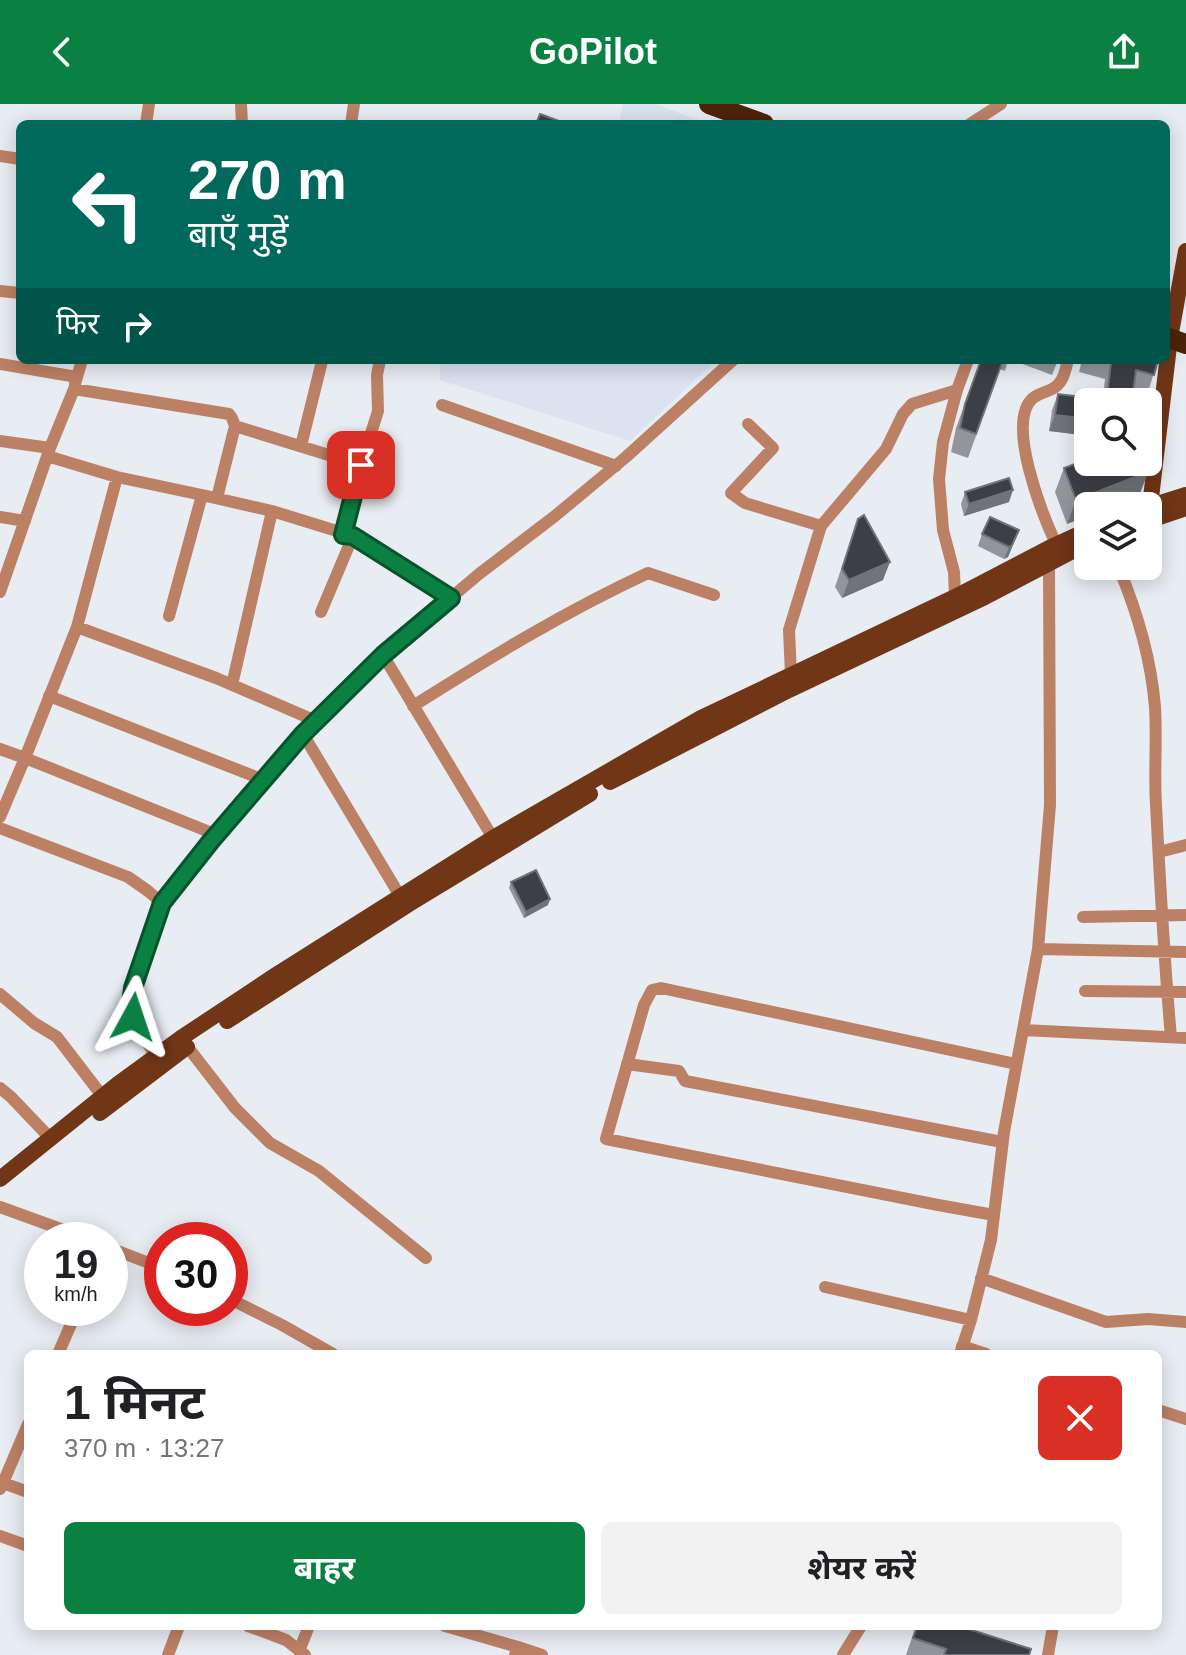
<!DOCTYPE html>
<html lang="hi">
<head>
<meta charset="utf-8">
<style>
	:root { --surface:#fff; --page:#f2f2f2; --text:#202124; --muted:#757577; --accent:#0b8043 }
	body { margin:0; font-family:Arial,"Noto Sans Devanagari",sans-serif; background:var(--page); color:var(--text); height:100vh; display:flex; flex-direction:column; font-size:30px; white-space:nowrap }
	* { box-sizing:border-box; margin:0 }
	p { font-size:26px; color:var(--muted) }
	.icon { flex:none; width:44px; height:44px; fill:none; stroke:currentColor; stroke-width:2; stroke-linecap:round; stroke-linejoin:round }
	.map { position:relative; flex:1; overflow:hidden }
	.sheet { position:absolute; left:24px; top:1246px; width:1138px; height:280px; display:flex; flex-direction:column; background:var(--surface); border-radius:12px; box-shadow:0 4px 20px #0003 }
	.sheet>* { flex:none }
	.hud { position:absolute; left:16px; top:16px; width:1154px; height:244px; border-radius:12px; box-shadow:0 4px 20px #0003; background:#00695c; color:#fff; overflow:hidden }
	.tools { position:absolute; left:1074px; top:284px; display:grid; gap:16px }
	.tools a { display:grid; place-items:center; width:88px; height:88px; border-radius:12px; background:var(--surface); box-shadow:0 4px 20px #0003; font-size:40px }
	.speed { position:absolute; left:24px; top:1118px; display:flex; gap:16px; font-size:40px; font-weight:700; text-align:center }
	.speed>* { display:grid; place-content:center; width:104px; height:104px; border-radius:50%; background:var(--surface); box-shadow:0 4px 20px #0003; line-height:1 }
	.speed small { font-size:20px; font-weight:400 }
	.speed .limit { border:12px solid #d22; background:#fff; color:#111 }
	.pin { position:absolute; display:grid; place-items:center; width:68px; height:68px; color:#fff; margin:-34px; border-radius:16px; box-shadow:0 4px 12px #0006 }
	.me { position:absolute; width:88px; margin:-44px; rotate:5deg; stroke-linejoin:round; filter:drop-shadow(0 0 6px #0008) }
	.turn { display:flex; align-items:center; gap:28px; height:168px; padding:0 40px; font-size:36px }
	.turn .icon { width:104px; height:104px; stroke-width:2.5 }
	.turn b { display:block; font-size:56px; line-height:68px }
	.then { display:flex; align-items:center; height:76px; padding:0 40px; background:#0003; gap:16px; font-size:30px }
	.round { display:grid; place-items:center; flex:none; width:84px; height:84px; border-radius:12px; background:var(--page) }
	.overview { display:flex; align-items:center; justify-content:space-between; height:136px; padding:0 40px }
	h1 { font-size:48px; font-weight:700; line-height:60px }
	.cta { display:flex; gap:16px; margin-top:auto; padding:16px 40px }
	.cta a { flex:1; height:92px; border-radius:12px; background:var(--accent); color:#fff; font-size:32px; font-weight:700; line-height:92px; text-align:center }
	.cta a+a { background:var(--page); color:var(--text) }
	header { display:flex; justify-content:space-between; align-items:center; height:104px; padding:0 40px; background:var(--accent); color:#fff; font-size:36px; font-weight:700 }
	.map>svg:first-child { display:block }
	.built { fill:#dbe2f0 }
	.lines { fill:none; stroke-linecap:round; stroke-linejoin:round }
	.minor { stroke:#bc8165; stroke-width:12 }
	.major { stroke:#703616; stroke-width:16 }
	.highway { stroke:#4d220a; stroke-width:20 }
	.wall { fill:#92969c }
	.shaded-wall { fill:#707379 }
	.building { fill:#3d3f45; stroke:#707379; stroke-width:2 }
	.route-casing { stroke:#07532c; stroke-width:20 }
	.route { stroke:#0b8043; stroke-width:14 }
</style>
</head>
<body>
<header><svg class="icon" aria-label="back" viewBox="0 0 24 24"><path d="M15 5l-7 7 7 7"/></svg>GoPilot<svg class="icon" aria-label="share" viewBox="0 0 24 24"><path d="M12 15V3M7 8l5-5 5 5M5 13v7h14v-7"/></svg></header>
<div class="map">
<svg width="1186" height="1551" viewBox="0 0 1186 1551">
	<rect width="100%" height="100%" fill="#e8ecf3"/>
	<path class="built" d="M623,0h32l53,20h-89z
		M440,256h276l-86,81 -190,-61z"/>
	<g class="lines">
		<path class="minor" d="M241,0l1,20
			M146,20l3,-20
			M351,20l3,-20
			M970,20l31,-20
			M0,52l20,3
			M0,187l20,2
			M0,260l77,13
			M75,280l7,-24
			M442,301l174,61
			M748,320l25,24 -42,45 14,10 76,23
			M235,322l126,39 -18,70
			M0,337l50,7 -50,144
			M301,342l21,-85
			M50,344l24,-59 155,25 3,4 3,8 -18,72
			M47,352l70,21 -40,150 -52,131 192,77
			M361,361l17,-54 -1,-36 3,-15
			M117,373l85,18 -33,121
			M202,391l70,16 -40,174
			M272,407l81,25 -32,76
			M0,413l25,4
			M353,432l98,62
			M1056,440c-13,-28 -51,-122 -23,-146 5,-4 12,-6 17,-8 13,-5 15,-18 18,-30
			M1118,462c19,45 33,92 37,141 2,33 -1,66 1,98 4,78 8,155 15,232
			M955,493l-1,-25 -11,-42 -4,-51 4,-37 14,-52
			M77,523l139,51 100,43
			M383,551l110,183
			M791,571l-2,-45 32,-104 65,-77 17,-35 9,-10 45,-14 11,-30
			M49,592l215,84
			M413,602c76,-48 153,-95 235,-133l66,22
			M303,630l97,162
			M0,645l25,9 -25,59
			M0,724l128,49 20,14 14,12
			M1159,748l27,-7
			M1083,813l103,-2
			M1038,845l148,3
			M1085,887l101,1
			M0,890l34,29 23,14 46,60
			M1023,926l163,8
			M183,937l52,67 35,35 49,28 107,87
			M156,952l-16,-24 -7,-15 -2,-14 2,-15 29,-85 49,-62 92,-107 80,-79 96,-81 76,-58 71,-59 107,-97
			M627,960l52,7 6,10 317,61
			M0,984l11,9 40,42
			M0,1103l91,33
			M994,1111l-56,-10 -332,-66 38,-134 8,-15 9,-2 355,76
			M110,1144l52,20
			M981,1174l125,44 42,-3 38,3
			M825,1183l146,33
			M230,1195l52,26 51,29
			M962,1242l24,8
			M58,1250l20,-46
			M960,1250l11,-34 20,-80 13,-108 34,-183 12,-144 -1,-242 -3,-6
			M1158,1306l28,9
			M0,1379h3l25,-59
			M0,1385l3,-6 25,9
			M0,1432l28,10
			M248,1522l38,14 19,15
			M445,1522l73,21
			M299,1547l10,-25
			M168,1551l11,-29
			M515,1551l3,-8 24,8
			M843,1551l18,-29
			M1048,1551l5,-29"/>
		<path class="major" d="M1150,402l20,-168 16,-87
			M1148,403l38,-12
			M1148,417l38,-13
			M610,678l179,-92 196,-93 103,-54
			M227,917l182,-117 181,-110
			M100,1009l87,-66
			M0,1075l118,-95 63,-46 95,-63 217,-137 208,-120 254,-121 94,-49 39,-18"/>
		<path class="highway" d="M709,0l55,20
			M1166,233l20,7"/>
	</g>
	<path class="wall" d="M981,256h27l-3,11 -5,-2 -32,89 -17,-6 5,-24z
		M1012,256h46l-6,15z
		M1082,256h76l-10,32 -14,-4 -60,50v-4l-25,-3 3,-21 6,-16 24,3 1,-4 20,2 2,-16 -26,-7z
		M1064,364l84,4 -9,24 -26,10h-25l-21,18 -12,-32z
		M965,388l44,10 -45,14 -3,-12z
		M858,415l25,61 -41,18 -7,-11z
		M1019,426l-11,27 -4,2 -26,-13 4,-12z
		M511,778l37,23 -24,13 -15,-30z
		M916,1522h43l70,29h-123z"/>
	<path class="shaded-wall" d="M1055,311l25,3 -6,16 -25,-3z
		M1080,318l8,1v17l-14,-2z
		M1148,368l-9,24 -26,10h-25v10l-21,8 9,-24z
		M1013,386l-4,12 -45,14 5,-12z
		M1019,426l-11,27 -4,2 5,-12z
		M890,458l-7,18 -41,18 7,-18z
		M550,795l-2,6 -24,13 2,-6z"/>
	<path class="building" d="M540,10l27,10h-31z
		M981,256h22l-27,74 -16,-6 5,-24z
		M1101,256h57l-4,15 -18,-5 -4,32h-44v21l-8,-1v-4l-25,-3 3,-21 25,3v-4l24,2 4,-32z
		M1088,355v3h56l4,10 -72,28 -12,-32z
		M1009,374l4,12 -44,14 -4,-12z
		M864,411l26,47 -41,18 -7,-11 16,-50z
		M990,413l29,13 -7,15 -3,2 -27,-13z
		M536,766l14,29 -24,13 -15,-30z
		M917,1522h42l72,23 -2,6h-85l2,-6 -33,-11z"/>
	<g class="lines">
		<g class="route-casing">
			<path id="route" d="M133,913l-2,-14 2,-15 29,-85 49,-62 92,-107 80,-79 68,-57 -98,-62 -10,-1 18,-70"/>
		</g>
		<use href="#route" class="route"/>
	</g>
</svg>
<div class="tools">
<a><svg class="icon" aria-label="search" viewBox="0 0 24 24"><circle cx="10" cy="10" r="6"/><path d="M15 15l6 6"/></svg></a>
<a><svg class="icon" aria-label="layers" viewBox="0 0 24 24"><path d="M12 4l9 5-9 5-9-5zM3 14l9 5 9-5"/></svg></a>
</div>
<div class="speed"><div>19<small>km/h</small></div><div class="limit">30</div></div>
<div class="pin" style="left:361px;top:361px;background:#d93025"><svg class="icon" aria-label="arrive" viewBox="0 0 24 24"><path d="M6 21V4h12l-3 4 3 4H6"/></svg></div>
<svg class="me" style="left:133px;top:913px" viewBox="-20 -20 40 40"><path d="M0-17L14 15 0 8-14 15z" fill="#0b8043" stroke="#fff" stroke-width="4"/></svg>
<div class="hud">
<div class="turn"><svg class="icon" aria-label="left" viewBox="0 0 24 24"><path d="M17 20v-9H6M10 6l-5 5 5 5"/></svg><div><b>270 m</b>बाएँ मुड़ें</div></div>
<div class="then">फिर<svg class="icon" aria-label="right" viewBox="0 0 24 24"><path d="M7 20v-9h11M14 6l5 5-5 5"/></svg></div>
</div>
<section class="sheet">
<div class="overview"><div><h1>1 मिनट</h1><p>370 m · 13:27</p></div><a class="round" style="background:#d93025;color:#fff"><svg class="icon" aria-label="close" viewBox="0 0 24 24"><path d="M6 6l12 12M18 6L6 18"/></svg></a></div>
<div class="cta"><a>बाहर</a><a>शेयर करें</a></div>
</section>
</div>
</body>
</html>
